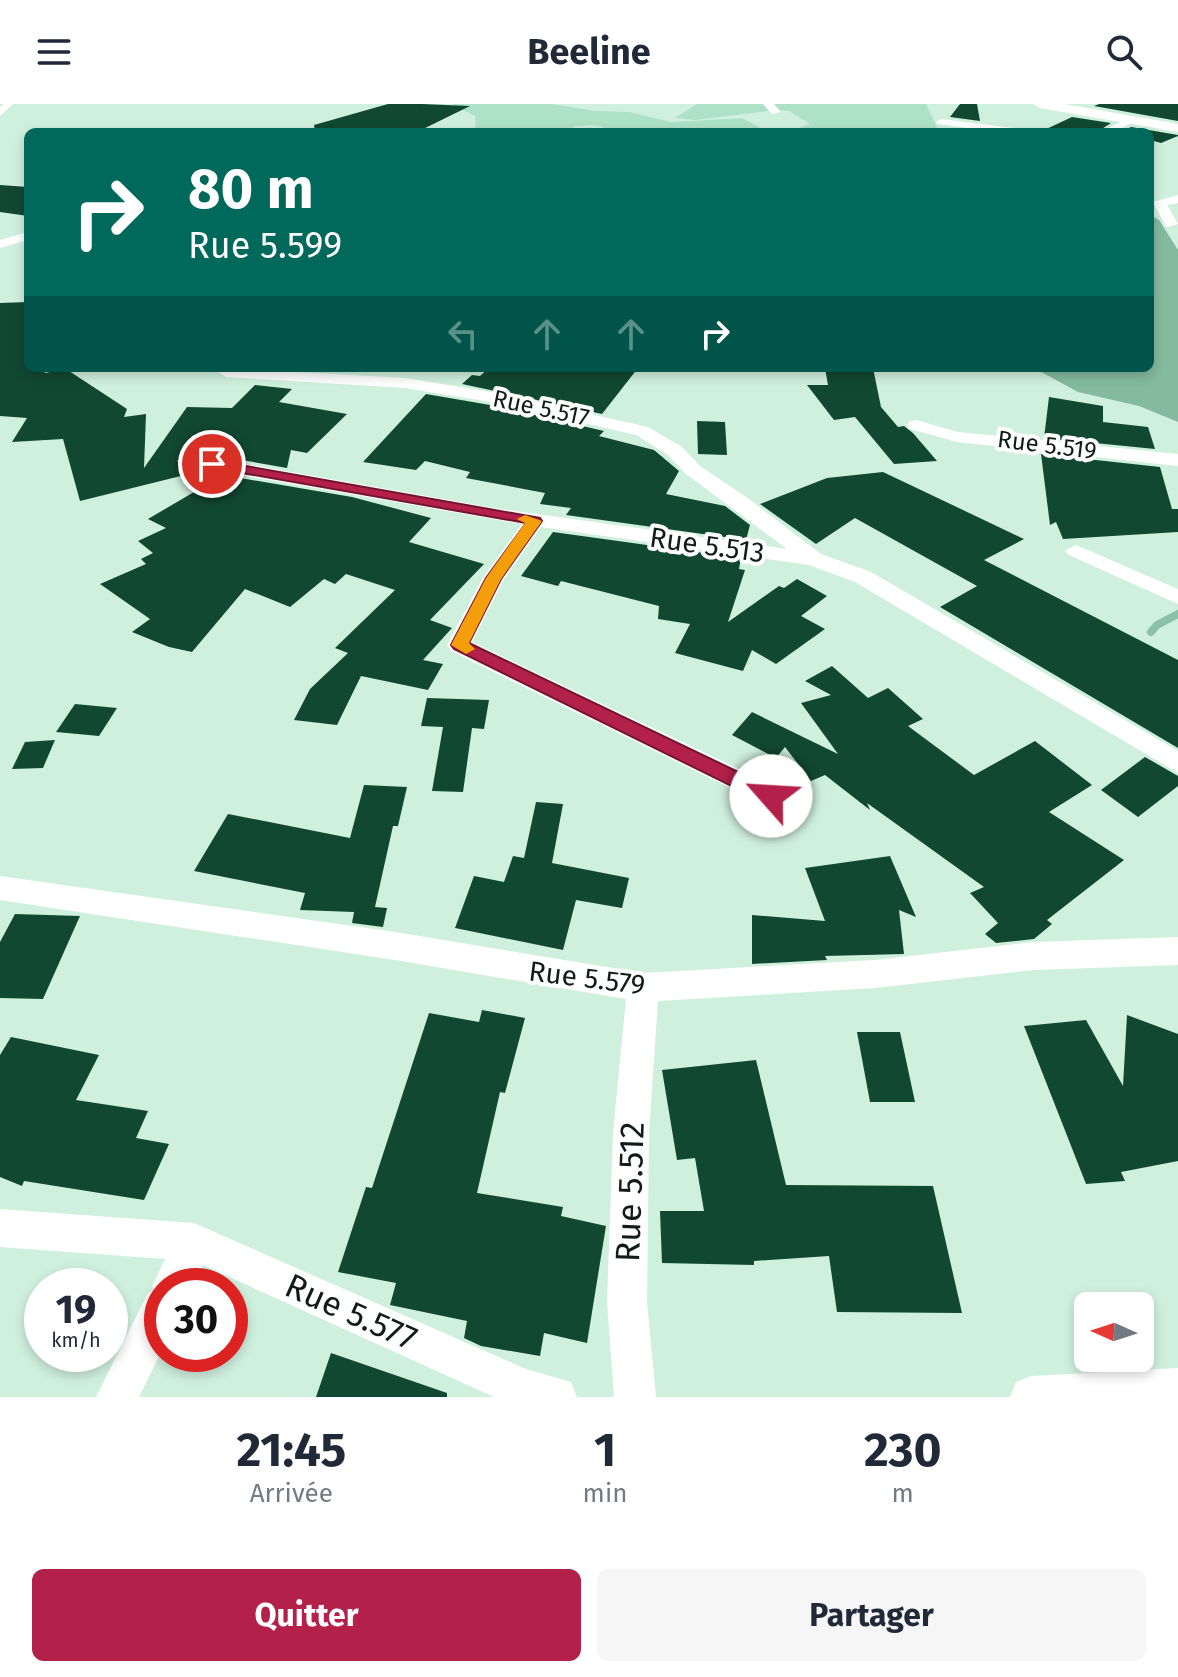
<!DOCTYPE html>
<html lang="fr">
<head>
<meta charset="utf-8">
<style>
	:root { --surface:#fff; --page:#f6f6f7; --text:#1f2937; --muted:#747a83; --accent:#b3214a }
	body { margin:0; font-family:"Fira Sans",sans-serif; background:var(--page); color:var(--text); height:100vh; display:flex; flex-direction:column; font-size:30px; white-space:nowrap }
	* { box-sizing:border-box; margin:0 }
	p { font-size:26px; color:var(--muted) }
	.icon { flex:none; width:44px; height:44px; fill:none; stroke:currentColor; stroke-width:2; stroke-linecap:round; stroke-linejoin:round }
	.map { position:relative; height:1293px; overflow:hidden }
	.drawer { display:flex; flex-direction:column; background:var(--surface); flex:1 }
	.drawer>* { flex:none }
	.banner { position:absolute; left:24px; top:24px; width:1130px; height:244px; border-radius:12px; box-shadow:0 4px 12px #0003; background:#00695c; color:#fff; overflow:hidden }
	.needle { width:52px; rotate:273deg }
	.buttons { position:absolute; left:1074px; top:1188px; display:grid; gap:16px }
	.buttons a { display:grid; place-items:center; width:80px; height:80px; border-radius:12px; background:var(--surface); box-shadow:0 4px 12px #0003; font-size:40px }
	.speed { position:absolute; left:24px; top:1164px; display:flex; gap:16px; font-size:40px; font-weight:700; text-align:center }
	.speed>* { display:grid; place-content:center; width:104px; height:104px; border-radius:50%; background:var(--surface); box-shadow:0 4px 12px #0003; line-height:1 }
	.speed small { font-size:20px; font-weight:400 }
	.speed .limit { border:12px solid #d22; background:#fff; color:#111 }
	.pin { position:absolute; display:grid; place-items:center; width:68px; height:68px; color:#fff; margin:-34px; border:4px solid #fff; border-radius:50%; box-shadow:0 2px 8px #0007 }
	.me { position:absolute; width:88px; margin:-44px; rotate:296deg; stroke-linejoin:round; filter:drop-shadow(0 0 6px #0008) }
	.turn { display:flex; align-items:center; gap:28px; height:168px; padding:0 32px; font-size:36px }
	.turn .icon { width:104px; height:104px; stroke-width:2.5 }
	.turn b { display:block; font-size:56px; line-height:68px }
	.lanes { display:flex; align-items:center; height:76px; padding:0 32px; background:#0003; justify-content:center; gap:40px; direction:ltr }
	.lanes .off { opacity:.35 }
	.eta { display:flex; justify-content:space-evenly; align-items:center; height:136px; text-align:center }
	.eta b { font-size:48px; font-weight:700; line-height:56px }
	.primary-button { display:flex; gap:16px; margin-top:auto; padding:16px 32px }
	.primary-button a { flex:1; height:92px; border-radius:12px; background:var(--accent); color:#fff; font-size:32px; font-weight:700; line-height:92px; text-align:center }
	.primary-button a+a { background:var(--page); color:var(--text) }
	header { display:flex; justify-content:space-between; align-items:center; height:104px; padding:0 32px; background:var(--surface); font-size:36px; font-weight:700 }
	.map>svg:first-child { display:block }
	.green { fill:#aee2c6 }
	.forest { fill:#84ba9e }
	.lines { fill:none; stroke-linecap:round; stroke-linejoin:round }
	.stream { stroke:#8bc1a5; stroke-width:8 }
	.building { fill:#114831 }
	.street { fill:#fff; fill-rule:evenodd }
	.secondary { fill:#fff; fill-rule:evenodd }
	.route { fill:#b3214a; stroke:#741530; stroke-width:2 }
	.slow { fill:#f59e0b }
	.labels { text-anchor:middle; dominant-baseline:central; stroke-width:8; stroke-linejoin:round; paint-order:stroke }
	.far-street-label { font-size:24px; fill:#101c16; stroke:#fff }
	.street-label { font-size:28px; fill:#101c16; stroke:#fff }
	.near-street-label { font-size:34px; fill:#101c16; stroke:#fff }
</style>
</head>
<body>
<header><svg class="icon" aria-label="menu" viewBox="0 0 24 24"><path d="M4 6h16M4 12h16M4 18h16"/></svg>Beeline<svg class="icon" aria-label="search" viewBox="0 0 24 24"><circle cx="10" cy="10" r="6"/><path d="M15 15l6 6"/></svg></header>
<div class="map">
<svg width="1178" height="1293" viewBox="0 0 1178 1293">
	<rect width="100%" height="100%" fill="#d0f0de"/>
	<path class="green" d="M452,0h100l43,7 35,1 41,10 71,-4 24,13 30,-2 14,-5 -21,-13 -12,-1 -81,10 -21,-2 22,-14h229l11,23 -2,5h-325c-9,-9 -25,-7 -37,-5l-2,5h-99l4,-6 -1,-10z"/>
	<path class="forest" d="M1150,111l9,5 19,30v172l-39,-16 -61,-14 -44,-24h116z"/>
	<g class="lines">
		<path class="stream" d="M1151,528l6,-7 21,-11"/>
	</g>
	<path class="building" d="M388,0h34l48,2 -53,26h-102l-1,-7z
		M960,0h17l3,17 -30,-4z
		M1099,0h79v17l-84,-15z
		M1072,13l39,6 -14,9h-57z
		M1131,23l47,8v1l-17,7 -11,-3v-8h-29z
		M0,81l28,2v29l-28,-4z
		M28,198v66h15l2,5 21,-4 61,40 -3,8 22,-3 -2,54 43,-61 45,1 23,-23 37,4 -13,13 68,12 -40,39 -16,-3 -4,18 -97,-17 -13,10 10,7 14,3 -121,30 -17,-62 -51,3 15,-24 -27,-2v-113z
		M489,264h149l-36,46 -140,-30 10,-9 8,1z
		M825,264h48l8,39 17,20 6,-1 9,7 24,28 -43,3 -39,-47 -21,3 -27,-35h21z
		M426,290l70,12 108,25 -5,5 55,14 25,21 -13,23 59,12 25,19 -4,15 -180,-25 5,-7 -31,-4 5,-11 -79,-15 4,-6 -45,-11 -9,9 -53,-8z
		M1049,293l54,9v16l45,5 7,22 -111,-11z
		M697,317l28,1 2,33 -29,-1z
		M1041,350l119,13 12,42h6v23l-115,7 -7,-17 -6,3z
		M883,368l141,67 -40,21 194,100v88l-238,-141 37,-21 -122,-68 -39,26 -56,-40 67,-26z
		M223,371l129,22 79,21 -22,24 75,22 -54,56 22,8 -29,32 20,4 -15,26 -67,-14 -24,49 -43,-5 16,-31 38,-36 -13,-5 60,-58 -49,-16 -11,10 -11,-5 -34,28 -45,-18 -53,63 -23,-5 -37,-15 18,-13 -50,-35 46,-20 -5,-5 12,-6 -15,-12 28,-13 -18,-9z
		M553,428l188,26 -2,11 6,1 -17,52 51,-36 5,2 13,-9 30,17 -26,20 24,13 -49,35 -24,-14 -9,21 -68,-18 15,-29 -32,-5 1,-13 -98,-25 -3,5 -37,-10z
		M832,562l36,32 20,-10 35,31 -15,7 66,49 61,-34 57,44 -43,27 75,48 -77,60 5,4 -18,15 -38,4 -11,-9 13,-11 -28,-30 14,-6 -117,-84 3,7 -45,-35 -14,6 -26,-34 -9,11 -44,-23 20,-23 86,42 -37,-51 30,-8 -26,-14z
		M427,594l62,2 -5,29 -12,-1 -9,64 -31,-1 11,-64 -22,-1z
		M75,600l42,4 -18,28 -43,-4z
		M55,636l-12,28 -31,1 13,-27z
		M1145,653l33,19v10l-40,31 -37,-27z
		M364,681l43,2 -9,39h-5l-18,81 12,1 -4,19 -31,-4 2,-11 -54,-2 5,-17 -111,-22 34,-57 122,24z
		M536,698l27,2 -11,59 77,15 -7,30 -46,-8 -13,50 -108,-22 19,-52 30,6 9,-26 11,2z
		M890,752l26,61 -17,-7 5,44 -79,2 2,4 -75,4v-49l73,6 -20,-53z
		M15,810l65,2 -37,83 -43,-1v-56z
		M482,906l43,8 -20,75 -5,-1 -23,101 86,14 -2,9 45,10 -19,117 -43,-10 -4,23 -59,-10 -17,-8 3,-17 -77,-16 6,-22 -58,-11 28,-85 6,1 57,-175 50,9z
		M1127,911l51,19v127l-57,11 4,9 -39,3 -62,-158 62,-6 37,66z
		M857,928h43l15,70h-45z
		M11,933l88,18 -23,45 72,11 -12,27 33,6 -25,56 -120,-19 -2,5 -22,-9v-122z
		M756,956l30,125 147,1 29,127 -125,-1 -8,-56 -75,5v4l-92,-2 -2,-52h44l-9,-53 -18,2 -15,-90z
		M331,1249l116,40v4h-131z"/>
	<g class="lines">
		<path class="street" d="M3,0h10l-13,12v-9z
			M763,0h11l7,8 -9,2z
			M1129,14l9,2 -24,12h-14z
			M941,15l81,10 5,3h-31l-59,-8 -1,-2z
			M1178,91v8l-11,2 11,19 -12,3 -13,-25z
			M28,128v8l-28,8v-8z
			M222,264l183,10 92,15 151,34 34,20 18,19 49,33 72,55 50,18 307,179v22l-323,-191 -46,-17 -268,-38 -37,52 -32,63 309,147 4,7 -4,7 -10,4 -10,-4 -310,-152 -4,-6 36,-67 39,-54 -333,-58 -9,-6 9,-6 311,55 287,40 -101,-75 -18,-19 -32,-20 -139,-32 -92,-15 -179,-11 -8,-5z
			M916,316l42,12 220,22v12l-221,-24 -47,-13 -3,-4 3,-4z
			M1076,441l102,44v15l-109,-49 -4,-4z
			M0,772l395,56 248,41 232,-13 158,-18 145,-5v28l-145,5 -158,18 -217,13 -9,131 -2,170 9,95h-42l-7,-95 6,-170 13,-133 -231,-39 -395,-60z
			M0,1105l194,14 332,146 45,13 6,15h-83l-291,-132 -10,21h-31v64l-23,47h-43l52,-104 6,-3 -2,-4 13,-27 -165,-12z
			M1178,1264v29h-168l6,-15 15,-6z"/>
		<path class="secondary" d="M1033,0h31l114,20v8l-138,-24z"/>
	</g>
	<path class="route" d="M212,356l328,58 2,3 -41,58 -32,64 309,148 2,5 -2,6h-14l-310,-153 -3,-4 35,-67 40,-55 -318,-56 -2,-3z"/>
	<path class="slow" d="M525,411l17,6 -41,58 -32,64 6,6 -9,5 -15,-9 35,-67 39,-55 -8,-4z"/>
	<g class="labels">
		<g class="far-street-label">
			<text transform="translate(541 304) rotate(12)">Rue 5.517</text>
			<text transform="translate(1047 341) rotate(7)">Rue 5.519</text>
		</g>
		<g class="street-label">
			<text transform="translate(707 441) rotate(8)">Rue 5.513</text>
			<text transform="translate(587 874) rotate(7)">Rue 5.579</text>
		</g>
		<g class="near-street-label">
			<text transform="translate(630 1088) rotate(-88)">Rue 5.512</text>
			<text transform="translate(351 1208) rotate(24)">Rue 5.577</text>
		</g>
	</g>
</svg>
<div class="buttons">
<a><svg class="needle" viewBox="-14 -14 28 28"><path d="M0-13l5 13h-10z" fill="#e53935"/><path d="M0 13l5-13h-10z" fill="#747a83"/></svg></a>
</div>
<div class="speed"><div>19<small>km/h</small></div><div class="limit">30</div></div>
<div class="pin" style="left:212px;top:360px;background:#d93025"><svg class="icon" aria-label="arrive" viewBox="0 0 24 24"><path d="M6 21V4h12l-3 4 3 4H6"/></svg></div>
<svg class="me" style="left:771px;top:692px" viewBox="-20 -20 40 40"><circle r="19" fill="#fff"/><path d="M0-13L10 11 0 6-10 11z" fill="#b3214a"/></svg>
<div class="banner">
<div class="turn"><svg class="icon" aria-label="right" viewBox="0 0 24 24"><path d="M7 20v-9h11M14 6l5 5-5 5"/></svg><div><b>80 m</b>Rue 5.599</div></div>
<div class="lanes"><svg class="icon off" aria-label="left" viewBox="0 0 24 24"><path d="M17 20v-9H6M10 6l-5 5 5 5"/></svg><svg class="icon off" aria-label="ahead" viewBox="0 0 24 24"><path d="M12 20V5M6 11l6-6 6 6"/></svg><svg class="icon off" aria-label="ahead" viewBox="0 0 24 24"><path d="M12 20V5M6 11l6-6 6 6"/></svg><svg class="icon" aria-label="right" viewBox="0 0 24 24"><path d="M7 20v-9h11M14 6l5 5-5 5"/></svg></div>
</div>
</div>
<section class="drawer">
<div class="eta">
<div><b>21:45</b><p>Arrivée</p></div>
<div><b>1</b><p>min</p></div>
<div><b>230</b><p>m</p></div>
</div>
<div class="primary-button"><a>Quitter</a><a>Partager</a></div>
</section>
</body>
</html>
